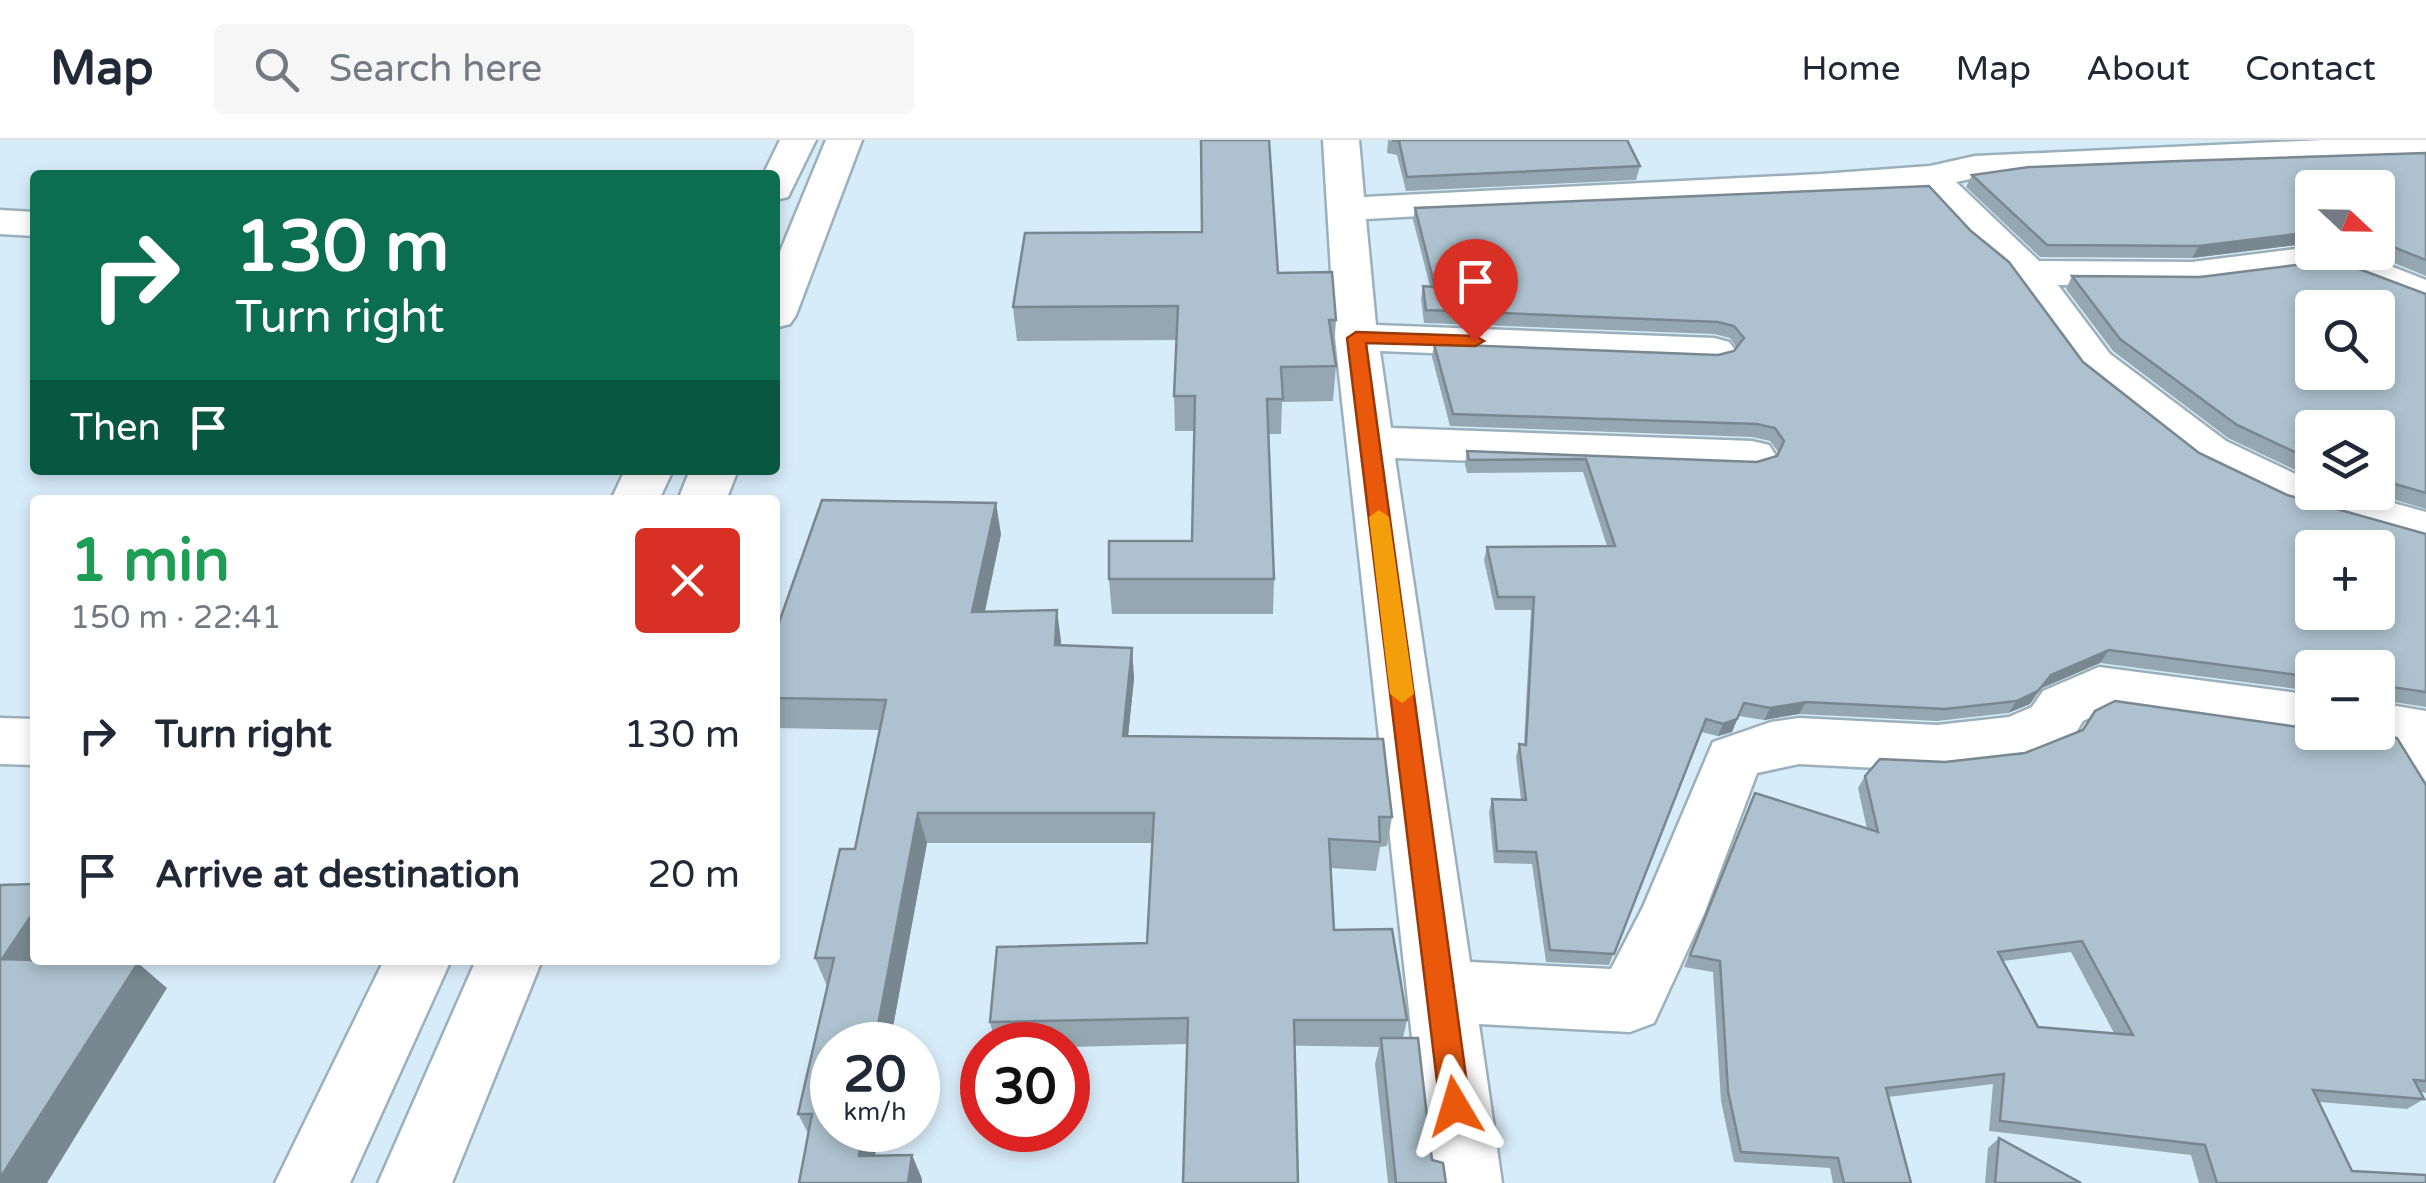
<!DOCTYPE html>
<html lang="en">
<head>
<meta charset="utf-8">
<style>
	:root { --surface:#fff; --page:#f6f6f7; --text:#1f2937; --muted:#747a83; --line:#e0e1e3 }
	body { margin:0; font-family:"Varela Round",sans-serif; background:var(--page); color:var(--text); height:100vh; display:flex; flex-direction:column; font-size:38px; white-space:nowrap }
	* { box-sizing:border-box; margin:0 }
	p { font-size:32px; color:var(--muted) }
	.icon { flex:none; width:55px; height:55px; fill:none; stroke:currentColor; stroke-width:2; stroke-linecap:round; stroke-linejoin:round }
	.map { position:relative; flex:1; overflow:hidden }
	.panel { position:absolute; left:30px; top:355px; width:750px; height:470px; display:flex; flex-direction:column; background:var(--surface); border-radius:10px; box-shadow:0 5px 15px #0003 }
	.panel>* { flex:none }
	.top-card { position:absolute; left:30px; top:30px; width:750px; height:305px; border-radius:10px; box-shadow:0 5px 15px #0003; background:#0b6e4f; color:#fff; overflow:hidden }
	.needle { width:65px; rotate:112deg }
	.buttons { position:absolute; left:2295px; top:30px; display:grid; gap:20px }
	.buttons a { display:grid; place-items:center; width:100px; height:100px; border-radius:10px; background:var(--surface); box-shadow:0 5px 15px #0003; font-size:50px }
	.speed { position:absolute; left:810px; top:882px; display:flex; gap:20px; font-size:50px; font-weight:700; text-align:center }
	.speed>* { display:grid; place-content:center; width:130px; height:130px; border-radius:50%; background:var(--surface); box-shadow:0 5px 15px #0003; line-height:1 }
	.speed small { font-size:25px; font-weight:400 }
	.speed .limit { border:15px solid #d22; background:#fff; color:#111 }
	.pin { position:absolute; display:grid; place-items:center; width:85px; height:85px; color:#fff; margin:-102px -42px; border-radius:50% 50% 50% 0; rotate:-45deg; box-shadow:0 0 10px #0007 }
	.pin .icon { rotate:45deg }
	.me { position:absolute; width:110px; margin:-55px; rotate:353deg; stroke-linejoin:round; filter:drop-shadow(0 0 8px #0008) }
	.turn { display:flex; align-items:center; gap:35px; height:210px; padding:0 40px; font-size:45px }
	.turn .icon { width:130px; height:130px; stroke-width:2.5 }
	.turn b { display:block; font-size:70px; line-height:85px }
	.then { display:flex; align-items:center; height:95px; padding:0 40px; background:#0003; gap:20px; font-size:38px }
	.round { display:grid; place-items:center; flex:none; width:105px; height:105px; border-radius:10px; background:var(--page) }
	.overview { display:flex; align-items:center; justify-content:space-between; height:170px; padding:0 40px }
	h1 { font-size:60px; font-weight:800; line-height:75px; color:#1e9e55 }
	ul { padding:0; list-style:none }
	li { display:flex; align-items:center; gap:30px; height:140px; padding:0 40px }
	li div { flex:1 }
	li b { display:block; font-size:38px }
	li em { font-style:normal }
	header { display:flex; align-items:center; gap:60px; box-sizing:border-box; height:140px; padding:0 50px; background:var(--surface); border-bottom:2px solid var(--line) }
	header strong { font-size:48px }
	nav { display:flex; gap:55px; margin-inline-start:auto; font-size:35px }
	.search { width:700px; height:90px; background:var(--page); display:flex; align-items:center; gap:25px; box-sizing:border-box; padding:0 35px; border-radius:10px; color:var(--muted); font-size:38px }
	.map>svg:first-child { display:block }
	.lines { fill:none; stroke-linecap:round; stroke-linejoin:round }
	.minor-casing { stroke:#9bb0bc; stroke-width:5 }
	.tertiary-casing { stroke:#9bb0bc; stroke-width:5 }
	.secondary-casing { stroke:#9bb0bc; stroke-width:5 }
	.minor { fill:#fff; fill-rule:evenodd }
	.tertiary { fill:#fff; fill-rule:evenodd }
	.secondary { fill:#fff; fill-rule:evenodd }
	.wall { fill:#95a7b1; fill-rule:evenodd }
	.shaded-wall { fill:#798890 }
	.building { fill:#adc2ce; stroke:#798890; stroke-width:2.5; fill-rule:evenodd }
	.route { fill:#ea580c; stroke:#983908; stroke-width:2.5 }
	.slow { fill:#f59e0b }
</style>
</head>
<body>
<header>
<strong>Map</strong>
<div class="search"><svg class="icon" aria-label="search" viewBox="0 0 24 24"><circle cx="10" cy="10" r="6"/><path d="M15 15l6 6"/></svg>Search here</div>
<nav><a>Home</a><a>Map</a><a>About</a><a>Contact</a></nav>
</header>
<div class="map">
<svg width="2426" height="1043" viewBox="0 0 2426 1043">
	<rect width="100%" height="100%" fill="#d7ecf9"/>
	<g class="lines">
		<g class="minor-casing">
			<path id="minor" d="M1323,0h36l5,57 457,-23 109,-8 45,-10 348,-16h103v17l-451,21 -19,4 83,79 153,1 120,-15v5h43l71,28v26l-99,-37 -135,17 -134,-1 52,69 116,87 86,41v10h41l73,20v34l-148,-42 -86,-41 -114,-91 -72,-100 -38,-32 -47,-51 -555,30 10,106 338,13 15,4 7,9 -7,9 -15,4 -334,-13 11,77 361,13 17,4 7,11 -7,11 -17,4 -357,-13 75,504 141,7 32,-62 70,-165 58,-20 28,-4 138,7 72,-8 23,-10 11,-16 56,-24 213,28v37h20l-20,7 -207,-29 -22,11 -11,18 -57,23 -78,9 -138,-7 -42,9 -53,141 -50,109 -24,9 -151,-8 23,159h-74l-93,-846z
				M2378,563l48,8v74l-21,-7 -13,-29 -34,-8 -5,-9h25z
				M0,578l35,1v46l-35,-1z"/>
		</g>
		<g class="tertiary-casing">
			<path id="tertiary" d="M0,70l35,2v24l-35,-2z"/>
		</g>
		<g class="secondary-casing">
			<path id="secondary" d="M780,0h36l-28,57 -13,3v-25h-12z
				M826,0h36l-66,175 -6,9 -15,4v-64z
				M625,330h48l-14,30h-48z
				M690,330h48l-12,30h-48z
				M384,820h67l-101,223h-75z
				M476,820h66l-90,223h-74z"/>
		</g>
		<use href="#minor" class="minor"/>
		<use href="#tertiary" class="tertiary"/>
		<use href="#secondary" class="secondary"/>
	</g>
	<path class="wall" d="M1388,0l252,26 -4,14 -230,11 -9,-36 -10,-2z
		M2426,13v123l-59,-24h11v-64h-66v56v-1l-120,15 -152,-1 -74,-70 6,-12z
		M1415,68l668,154 116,91 88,42 139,39v173l-39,-6v5l-6,7 1,3 -4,4v-52h-66v23l-212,-28 -58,25 -12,16 -22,9 -71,8 -138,-7 -35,6 -25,-4 -7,16 -14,4 -17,-4 -92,233 -63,-3 -14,-98 -38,-1 -5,-51 3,-13 29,1 -5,-43 3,-13 5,1 7,-135h-36l-11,-50 3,-13 120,-1 -24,-74 -116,1 -2,-9 2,-13 290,11 20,-6 2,-3 -9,-12 -18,-4 -302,-11 -18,-69 2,-13 284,11 16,-4 3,-3 -7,-10 -16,-4 -290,-11 -3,-24 2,-13h7l-17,-66z
		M1278,133l58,47 -2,29 2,17 -3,35 -51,1 -1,32h-13l6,145 -1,35h-161l-3,-35 83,-38 2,-110h-19l-1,-35 2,-56 -159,1 -4,-34z
		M2072,136l354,18v215l-58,-17h10v-64h-66v50l-84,-40 -115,-87 -47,-62z
		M1001,394l-16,78 76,29v5l71,2 2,31 -6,57 264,81 -5,29 -7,1 -4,24 -46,-3 4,62 73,90 -4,18 29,122 14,23h-58l-13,-119 4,-17 -192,-3 -119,3v-2h-72l-6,-23 157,-79 6,-100h-226l-37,200 1,2h-59l47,85 -4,26 37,-1 10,24 -114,-46 -10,-19 29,-128 -12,-28 40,-109 25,-119 -105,-2v-94z
		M2095,571l331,74v308l-6,-1 4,7 -17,10 -88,-7 33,69 74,12h-227l-8,-28 -202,-24 4,-47 -105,13 23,86h-78l-3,-15 -96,-6 -13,-61 -8,-129 -29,-5 71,-174 112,36 -9,-41 7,-12 80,-14 80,-9 56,-22zM2071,812l43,81 -76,-6 -35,-66z
		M1999,998l82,45h-96l3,-35z"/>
	<path class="shaded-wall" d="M2312,92v11l-120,15 7,-12z
		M996,363l5,31 -23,109 -6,-31z
		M1057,470l4,31 -2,35 -4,-31z
		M1132,508l2,31 -9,87 -2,-30z
		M2109,510l-9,13 -58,25 9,-13z
		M2038,551l-8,13 -22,9 9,-12z
		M1806,562l-7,12 -35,6 6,-12z
		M1737,579l-5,13 -14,4 5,-12z
		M918,673l9,30 -37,200 1,2h-12l-1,-20z
		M35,770v50h15l-15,24 -33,-25z
		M138,823l29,25 -120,195h-47v-5z
		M864,990h15l-8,50 -12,-24z
		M912,1015l10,24v4h-14z"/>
	<path class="building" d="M1201,0h68l9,133 54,-1 4,48h-7l7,46 -55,1 2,32h-16l7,180h-165v-38h83l3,-145h-21l4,-90 -165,1 12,-74 177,-1z
		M1392,0h235l13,26 -233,11 -8,-36z
		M2426,13v107l-48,-19v-53h-66v44l-113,14 -152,-1 -75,-70 57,-8 150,-6z
		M1929,46l42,45 38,31 74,100 116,91 88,42 139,39v158l-35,-5 -4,3v16h-9v-38h-66v9l-203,-27 -58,25 -13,16 -21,10 -72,8 -139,-7 -36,6 -26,-5 -7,16 -14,5 -17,-5 -92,235 -64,-4 -14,-98 -39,-1 -5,-52 34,1 -7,-56 7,1 8,-148h-36l-11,-50 128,-1 -29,-87 -117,1 -2,-9 290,11 20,-6 7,-15 -9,-13 -18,-4 -304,-10 -19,-70 284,11 16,-4 10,-13 -10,-12 -16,-4 -292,-12 -3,-24 12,1 -20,-79zM2312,408h66v64h-66z
		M2335,120l91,34v199l-48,-14v-51h-66v32l-75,-35 -117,-86 -48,-63 128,1zM2312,168h66v64h-66z
		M822,360l174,3 -24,109 85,-2 -2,35 77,3 -9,88 260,3 9,78h-13l1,25 -51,-3 5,91 58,-1 15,91h-113l4,163h-115l5,-165 -198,4 7,-75 150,-4 7,-130h-236l-40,212h5l-4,20h-47v85h32l-5,26 53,-1 -4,28h-109l13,-69h-14l36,-156h-19l25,-109h15l31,-149 -111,-2v-64z
		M2115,561l197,28v3h60l25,6 29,47v296l-12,-1 10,19 -111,-9 39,81 74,4v8h-209l-12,-38 -205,-24 4,-47 -118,14 25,95h-67l-6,-25 -97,-6 -13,-61 -8,-130 -30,-6 65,-162 123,39 -13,-56 15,-17 65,3 80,-9 58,-23 12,-19zM2082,801l51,94 -95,-8 -40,-75z
		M35,744v26l-33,49 136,4 -138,215v-293z
		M1381,898h37l14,122 11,3 3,20h-50z
		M1999,998l82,45h-86z"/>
	<path class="route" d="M1356,192l119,4 9,5 -9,5 -109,-3 104,763 -5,11 -10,4 -11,-4 -4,-11 -93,-768z"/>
	<path class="slow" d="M1379,370l10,7 25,177 -12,9 -12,-9 -21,-177z"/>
</svg>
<div class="buttons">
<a><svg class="needle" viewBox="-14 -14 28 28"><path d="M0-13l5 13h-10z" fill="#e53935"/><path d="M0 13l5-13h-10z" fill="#747a83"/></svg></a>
<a><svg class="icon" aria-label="search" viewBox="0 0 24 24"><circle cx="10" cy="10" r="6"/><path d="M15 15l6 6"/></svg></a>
<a><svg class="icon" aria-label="layers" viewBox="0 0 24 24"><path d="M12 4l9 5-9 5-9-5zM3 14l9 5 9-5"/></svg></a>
<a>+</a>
<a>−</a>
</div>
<div class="speed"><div>20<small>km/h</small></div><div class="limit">30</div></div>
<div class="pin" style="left:1475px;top:201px;background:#d93025"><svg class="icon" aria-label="arrive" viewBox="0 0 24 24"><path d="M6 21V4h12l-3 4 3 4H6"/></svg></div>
<svg class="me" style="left:1455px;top:966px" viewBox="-20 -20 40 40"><path d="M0-17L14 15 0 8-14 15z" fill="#ea580c" stroke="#fff" stroke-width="4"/></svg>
<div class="top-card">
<div class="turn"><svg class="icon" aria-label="right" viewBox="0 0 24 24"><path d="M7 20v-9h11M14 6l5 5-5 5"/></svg><div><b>130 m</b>Turn right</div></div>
<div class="then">Then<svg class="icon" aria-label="arrive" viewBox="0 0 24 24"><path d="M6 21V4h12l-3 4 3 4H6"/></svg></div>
</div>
<section class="panel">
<div class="overview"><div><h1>1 min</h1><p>150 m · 22:41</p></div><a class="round" style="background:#d93025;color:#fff"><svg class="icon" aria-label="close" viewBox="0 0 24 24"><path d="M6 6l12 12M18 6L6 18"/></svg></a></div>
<ul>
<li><svg class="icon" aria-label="right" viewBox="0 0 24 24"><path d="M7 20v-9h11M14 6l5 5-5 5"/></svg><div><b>Turn right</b></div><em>130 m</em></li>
<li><svg class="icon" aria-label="arrive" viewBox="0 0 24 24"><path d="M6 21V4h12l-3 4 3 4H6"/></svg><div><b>Arrive at destination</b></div><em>20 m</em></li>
</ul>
</section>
</div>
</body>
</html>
